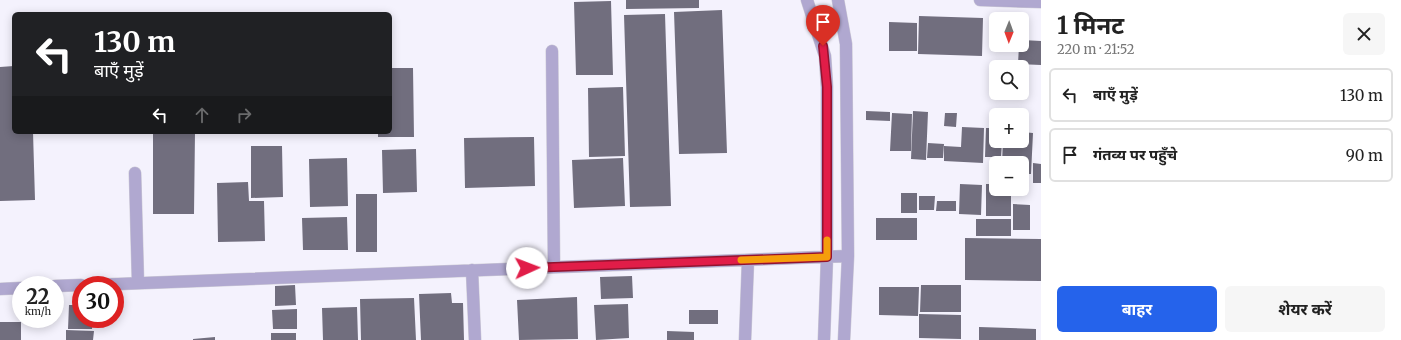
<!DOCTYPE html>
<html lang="hi">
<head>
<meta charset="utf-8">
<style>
	:root { --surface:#fff; --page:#f6f6f6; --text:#222; --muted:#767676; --line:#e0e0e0; --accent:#2563eb }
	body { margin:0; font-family:Merriweather,"Noto Sans Devanagari",serif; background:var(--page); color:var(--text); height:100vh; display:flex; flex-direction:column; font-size:15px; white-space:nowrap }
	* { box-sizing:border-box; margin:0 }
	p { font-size:13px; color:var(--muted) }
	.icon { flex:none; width:22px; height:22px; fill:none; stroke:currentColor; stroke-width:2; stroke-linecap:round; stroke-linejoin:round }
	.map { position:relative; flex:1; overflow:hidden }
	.sheet { display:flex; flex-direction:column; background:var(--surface); width:360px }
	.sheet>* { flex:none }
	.top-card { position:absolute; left:12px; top:12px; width:380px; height:122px; border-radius:6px; box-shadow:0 2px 10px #0003; background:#202124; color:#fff; overflow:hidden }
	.needle { width:26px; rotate:181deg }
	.controls { position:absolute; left:989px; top:12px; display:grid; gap:8px }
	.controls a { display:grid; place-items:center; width:40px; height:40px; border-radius:6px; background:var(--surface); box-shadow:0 2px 10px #0003; font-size:20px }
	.speed { position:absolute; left:12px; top:276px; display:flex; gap:8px; font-size:20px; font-weight:700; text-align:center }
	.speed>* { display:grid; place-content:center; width:52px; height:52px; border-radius:50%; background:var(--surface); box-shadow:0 2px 10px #0003; line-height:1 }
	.speed small { font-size:10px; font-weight:400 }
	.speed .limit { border:6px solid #d22; background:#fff; color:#111 }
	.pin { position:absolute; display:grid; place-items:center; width:34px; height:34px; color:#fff; margin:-41px -17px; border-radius:50% 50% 50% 0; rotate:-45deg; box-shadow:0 0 4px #0007 }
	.pin .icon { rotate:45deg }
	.me { position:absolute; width:44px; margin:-22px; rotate:88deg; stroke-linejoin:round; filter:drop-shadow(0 0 3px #0008) }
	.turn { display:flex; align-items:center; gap:14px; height:84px; padding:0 16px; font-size:18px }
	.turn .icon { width:52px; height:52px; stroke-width:2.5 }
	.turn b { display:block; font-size:28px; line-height:34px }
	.lanes { display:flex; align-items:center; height:38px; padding:0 16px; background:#0003; justify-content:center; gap:20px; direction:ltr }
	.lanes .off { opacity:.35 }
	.round { display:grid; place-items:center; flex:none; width:42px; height:42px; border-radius:6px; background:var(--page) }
	.summary { display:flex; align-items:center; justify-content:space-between; height:68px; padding:0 16px }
	h1 { font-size:24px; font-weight:700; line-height:30px }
	.button { display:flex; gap:8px; margin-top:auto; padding:8px 16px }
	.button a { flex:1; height:46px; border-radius:6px; background:var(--accent); color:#fff; font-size:16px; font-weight:700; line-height:46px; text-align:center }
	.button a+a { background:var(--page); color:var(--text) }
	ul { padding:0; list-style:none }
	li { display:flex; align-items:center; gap:12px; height:54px; margin:0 8px 6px; padding:0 8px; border:2px solid var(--line); border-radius:6px }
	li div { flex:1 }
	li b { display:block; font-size:15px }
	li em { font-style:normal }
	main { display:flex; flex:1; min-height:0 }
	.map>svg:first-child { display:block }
	.building { fill:#716e7e }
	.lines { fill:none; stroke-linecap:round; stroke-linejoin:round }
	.minor-casing { stroke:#cfcdd7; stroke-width:13 }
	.minor { stroke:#b0a8d0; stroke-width:12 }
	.route-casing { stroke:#92132f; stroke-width:10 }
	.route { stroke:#e11d48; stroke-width:7 }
	.slow { stroke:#f59e0b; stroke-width:7 }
</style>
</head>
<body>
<main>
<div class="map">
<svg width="1041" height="340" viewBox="0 0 1041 340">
	<rect width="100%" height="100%" fill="#f4f2fd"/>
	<path class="building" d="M626,0h73v8l-73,1z
		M611,1l2,74h-37l-2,-73z
		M722,10l5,143 -48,1 -5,-142z
		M665,14l6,192 -41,1 -6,-192z
		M919,16l64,2 -1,38 -64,-2z
		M889,22l28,1v28h-28z
		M1022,40l19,1v24l-23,-1 1,-19h3z
		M14,66v66h19l2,68 -35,1v-134z
		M390,68h23l1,69h-36v-5h12z
		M623,87l2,69 -36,1 -1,-69z
		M866,111l24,1v9l-24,-1z
		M913,111l15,1 -2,48 -15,-1z
		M892,113l20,1 -1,37h-21z
		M945,113h12l-1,14 -12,-1z
		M962,127l22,1 -1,35 -39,-2v-15l17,1z
		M986,128h10v13h6l-1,16h-16z
		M153,132h42l-1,82h-41z
		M1022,132l11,1 -2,41h-9v-11h-20l1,-22h19z
		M534,137l1,49 -70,2 -1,-50z
		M928,143l16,1 -1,14h-16z
		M251,146h31l1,51 -32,1z
		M416,149l1,43 -34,1 -1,-43z
		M347,158l1,48 -38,1 -1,-48z
		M623,158l2,48 -51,2 -2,-48z
		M1033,163l8,1v19h-8z
		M248,182l1,19h15l1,40 -47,1 -1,-59z
		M960,184l22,1 -1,30 -22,-1z
		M986,184h10v5h15v27h-25z
		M901,193h16v20h-16z
		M356,194h21v58h-21z
		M919,196h16l-1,14h-15z
		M937,201h19v10h-20z
		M1013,204l17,1v25h-17z
		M347,217l1,33h-45l-1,-32z
		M876,218h41v22h-41z
		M976,219h35v17h-35z
		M965,238l76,1v42l-76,-1z
		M632,276l1,22 -32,1 -1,-22z
		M295,285l1,20 -21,1v-20z
		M921,285h40v27h-41z
		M879,287h40l-1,29 -39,-1z
		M451,293l1,10h11l1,37h-43l-2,-46z
		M577,297l1,42 -59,1 -2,-40z
		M414,298l2,42h-55l-1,-41z
		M628,304l1,34 -33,2 -2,-35z
		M69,305h12v14h12l-1,10h-24z
		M357,307l1,33h-35l-1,-32z
		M297,309v20h-24l-1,-19z
		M689,310h29v14h-29z
		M919,314l42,1v24l-42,-1z
		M0,322h21v18h-21z
		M979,327l57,2v11h-57z
		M66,330l28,1 -1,9h-27z
		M667,331l27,1v8h-27z
		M271,333h25v7h-25z
		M215,337v3h-22v-1z"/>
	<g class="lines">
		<g class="minor-casing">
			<path id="minor" d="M807,0l18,56 2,31v170l-3,83
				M838,0l8,44 2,212 -4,84
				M980,0l61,2
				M552,51l2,216
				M135,173l3,110
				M472,270l3,70
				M92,285l756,-29
				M55,286l26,-1
				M0,289l21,-1
				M745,340l3,-80"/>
		</g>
		<use href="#minor" class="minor"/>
	</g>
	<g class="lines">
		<g class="route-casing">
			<path id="route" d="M527,268l300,-11v-170l-4,-41"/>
		</g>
		<use href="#route" class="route"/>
		<path class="slow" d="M741,260l86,-3v-17"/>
	</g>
</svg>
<div class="controls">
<a><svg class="needle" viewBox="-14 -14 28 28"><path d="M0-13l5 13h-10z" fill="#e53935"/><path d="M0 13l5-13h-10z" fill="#767676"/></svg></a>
<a><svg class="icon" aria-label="search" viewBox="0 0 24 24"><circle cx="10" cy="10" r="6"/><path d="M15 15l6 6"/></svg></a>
<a>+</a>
<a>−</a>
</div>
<div class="speed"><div>22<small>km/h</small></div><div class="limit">30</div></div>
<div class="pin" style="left:823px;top:46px;background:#d93025"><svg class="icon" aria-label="arrive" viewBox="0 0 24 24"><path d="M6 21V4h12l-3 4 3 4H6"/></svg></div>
<svg class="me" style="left:527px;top:268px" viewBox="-20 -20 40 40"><circle r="19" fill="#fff"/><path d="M0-13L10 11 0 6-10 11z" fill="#e11d48"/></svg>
<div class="top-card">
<div class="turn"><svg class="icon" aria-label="left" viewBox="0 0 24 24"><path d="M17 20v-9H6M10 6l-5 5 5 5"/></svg><div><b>130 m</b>बाएँ मुड़ें</div></div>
<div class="lanes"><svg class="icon" aria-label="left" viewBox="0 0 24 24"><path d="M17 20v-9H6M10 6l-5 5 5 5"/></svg><svg class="icon off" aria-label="ahead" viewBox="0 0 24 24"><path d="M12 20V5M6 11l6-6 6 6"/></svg><svg class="icon off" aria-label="right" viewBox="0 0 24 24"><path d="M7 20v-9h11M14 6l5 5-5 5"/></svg></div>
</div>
</div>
<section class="sheet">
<div class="summary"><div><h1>1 मिनट</h1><p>220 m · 21:52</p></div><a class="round"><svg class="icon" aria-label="close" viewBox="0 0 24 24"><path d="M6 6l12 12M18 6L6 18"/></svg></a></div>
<ul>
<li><svg class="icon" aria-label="left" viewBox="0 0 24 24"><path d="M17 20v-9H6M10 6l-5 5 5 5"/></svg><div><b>बाएँ मुड़ें</b></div><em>130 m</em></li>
<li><svg class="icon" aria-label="arrive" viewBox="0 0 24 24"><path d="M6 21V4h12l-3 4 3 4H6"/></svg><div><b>गंतव्य पर पहुँचे</b></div><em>90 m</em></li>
</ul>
<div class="button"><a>बाहर</a><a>शेयर करें</a></div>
</section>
</main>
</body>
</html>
